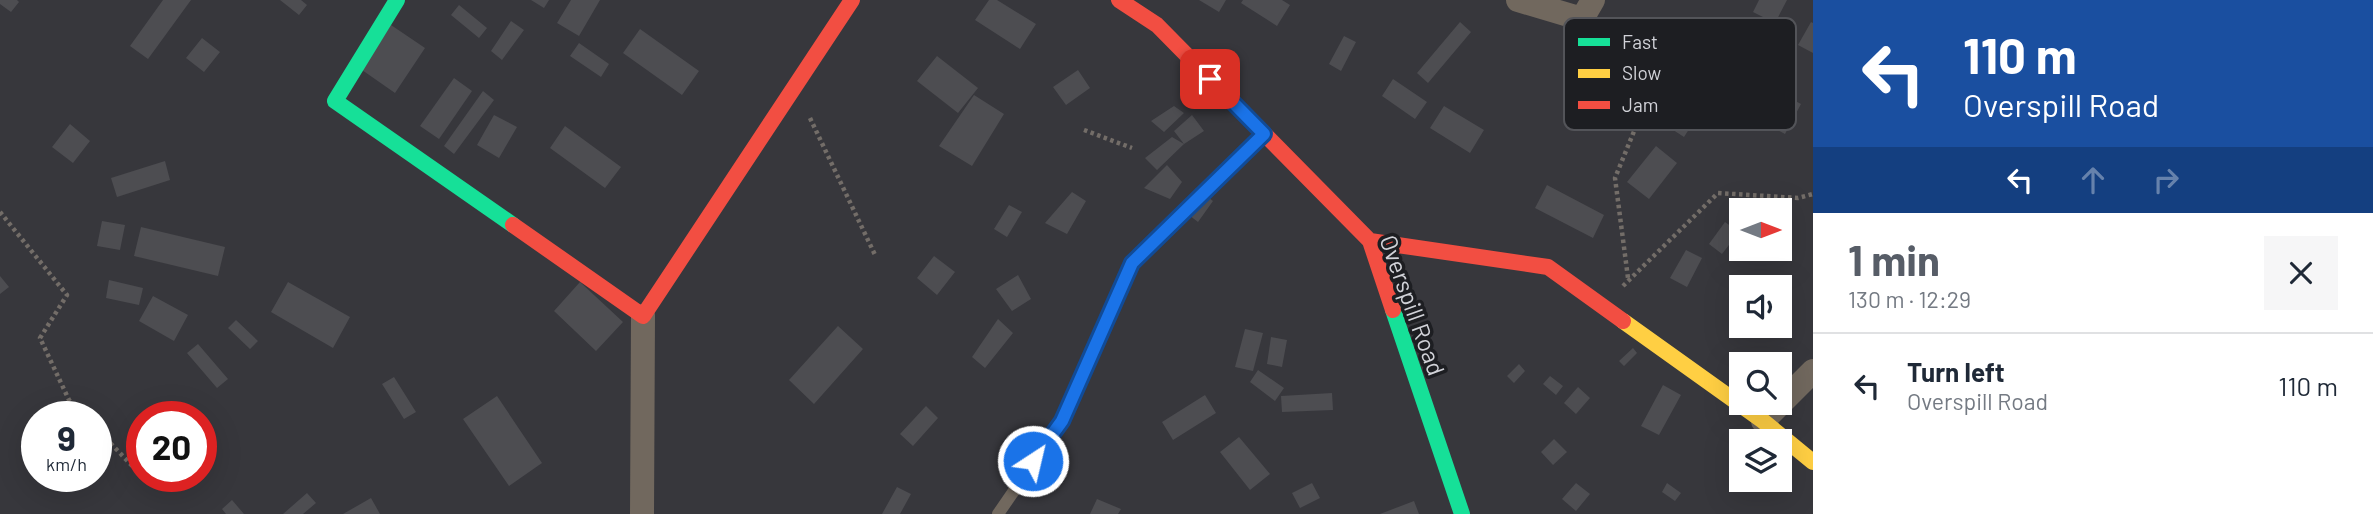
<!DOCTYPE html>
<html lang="en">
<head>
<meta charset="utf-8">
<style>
	:root { --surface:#fff; --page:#f6f6f7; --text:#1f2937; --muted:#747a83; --line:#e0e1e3; --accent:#575d67 }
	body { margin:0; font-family:Barlow,sans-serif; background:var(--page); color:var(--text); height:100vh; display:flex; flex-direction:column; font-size:26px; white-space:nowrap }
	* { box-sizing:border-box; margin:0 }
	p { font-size:23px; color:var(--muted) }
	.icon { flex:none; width:38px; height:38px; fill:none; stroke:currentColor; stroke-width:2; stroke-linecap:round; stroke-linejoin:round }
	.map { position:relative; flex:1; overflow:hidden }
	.sheet { display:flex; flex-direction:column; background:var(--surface); width:560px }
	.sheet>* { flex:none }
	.banner { background:#1a4fa0; color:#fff; overflow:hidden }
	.needle { width:46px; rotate:90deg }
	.buttons { position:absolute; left:1729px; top:198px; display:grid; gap:14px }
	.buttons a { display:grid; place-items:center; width:63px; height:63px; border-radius:0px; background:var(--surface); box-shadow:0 7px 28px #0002; font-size:35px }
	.speed { position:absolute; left:21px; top:401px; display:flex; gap:14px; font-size:35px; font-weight:700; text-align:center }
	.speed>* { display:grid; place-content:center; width:91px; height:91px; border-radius:50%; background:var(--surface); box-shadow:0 7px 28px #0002; line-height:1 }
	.speed small { font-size:18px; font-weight:400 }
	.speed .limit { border:10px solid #d22; background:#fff; color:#111 }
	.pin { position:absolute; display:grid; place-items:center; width:60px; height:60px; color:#fff; margin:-30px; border-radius:14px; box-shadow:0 4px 10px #0006 }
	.me { position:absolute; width:77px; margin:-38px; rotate:35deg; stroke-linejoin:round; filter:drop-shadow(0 0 5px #0008) }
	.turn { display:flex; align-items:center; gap:24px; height:147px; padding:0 35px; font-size:32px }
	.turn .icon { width:91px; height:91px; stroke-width:2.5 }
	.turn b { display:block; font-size:49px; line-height:60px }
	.lanes { display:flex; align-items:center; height:66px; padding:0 35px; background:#0003; justify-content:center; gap:35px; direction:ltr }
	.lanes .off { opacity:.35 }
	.round { display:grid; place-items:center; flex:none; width:74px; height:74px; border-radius:0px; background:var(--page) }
	.head { display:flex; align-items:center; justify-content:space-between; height:119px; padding:0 35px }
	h1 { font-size:42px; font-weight:700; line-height:52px; color:var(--accent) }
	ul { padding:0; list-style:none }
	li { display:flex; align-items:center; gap:21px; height:105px; padding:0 35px; border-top:2px solid var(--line) }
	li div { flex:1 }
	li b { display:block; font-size:26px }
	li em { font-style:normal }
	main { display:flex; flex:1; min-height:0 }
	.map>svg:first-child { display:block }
	.building { fill:#4d4d51 }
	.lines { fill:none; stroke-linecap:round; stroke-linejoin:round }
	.path { stroke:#736d68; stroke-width:4.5; stroke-dasharray:3.5 3.5; stroke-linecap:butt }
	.lane { stroke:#71685e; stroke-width:12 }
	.street { stroke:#71685e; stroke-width:24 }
	.fast { stroke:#16e098; stroke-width:16 }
	.slow { stroke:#ffcf43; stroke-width:16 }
	.jam { stroke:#f24e42; stroke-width:16 }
	.route-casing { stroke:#114b97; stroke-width:18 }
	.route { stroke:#1a73e8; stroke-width:12 }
	.labels { text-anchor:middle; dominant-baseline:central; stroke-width:7; stroke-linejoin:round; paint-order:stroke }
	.street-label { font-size:24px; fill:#d1d2d8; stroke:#1d1e22 }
	.key { fill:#1d1e22; stroke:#535459; stroke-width:2 }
	.key-label { font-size:19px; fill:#d1d2d8 }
</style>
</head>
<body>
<main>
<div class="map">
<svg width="1813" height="514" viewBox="0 0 1813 514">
	<rect width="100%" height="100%" fill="#37373c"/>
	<path class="building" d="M0,0h17l2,2 -8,10 -11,-8z
		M163,0h28l-43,59 -18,-13z
		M280,0h21l6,5 -8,10z
		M531,0h18l-5,8z
		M571,0h29l-21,36 -22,-13z
		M989,0h8l39,24 -16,25 -45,-29z
		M1199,0h27l-7,12z
		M1243,0h39l8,5 -13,21 -36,-23z
		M1759,0h28l-12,23 -22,-11z
		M459,5l28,23 -8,10 -28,-23z
		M511,21l13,9 -22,30 -11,-9z
		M1460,22l11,10 -43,51 -11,-10z
		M1811,22l2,1v30l-15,-8z
		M391,25l34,23 -30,45 -33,-23z
		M640,29l59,42 -17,24 -59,-42z
		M1344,36l12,6 -15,29 -12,-7z
		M202,38l18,14 -16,20 -18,-14z
		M579,43l30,21 -8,13 -31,-21z
		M937,56l41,32 -20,25 -41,-32z
		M1078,70l12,18 -24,17 -13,-18z
		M1695,74l21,13 -32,50 -20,-13z
		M454,78l18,13 -33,48 -19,-13z
		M1393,79l34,23 -12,17 -33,-23z
		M483,91l11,9 -40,54 -10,-8z
		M974,95l30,19 -32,52 -33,-20z
		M1788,97l13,7 -16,30 -13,-7z
		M1174,106l10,7 -20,19 -13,-11z
		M1444,106l40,24 -14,23 -40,-25z
		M494,115l23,12 -18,31 -22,-13z
		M1192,115l12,16 -20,13 -27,26 -12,-12 27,-21 12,7 -10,-13z
		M70,124l20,17 -17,22 -21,-16z
		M565,126l56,41 -16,21 -55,-40z
		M1656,146l21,17 -28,36 -22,-17z
		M165,161l5,19 -53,17 -6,-19z
		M1167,165l15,17 -12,17 -26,-11z
		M1547,185l57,30 -11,23 -58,-30z
		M1196,188l17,13 -15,21 -17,-13z
		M1072,192l14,9 -19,33 -22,-11z
		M1009,205l13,7 -15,25 -13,-8z
		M102,221l23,4 -5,25 -23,-4z
		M1725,222l14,10 -17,22 -13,-10z
		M141,227l84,20 -7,29 -84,-20z
		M1686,250l16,8 -15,29 -17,-9z
		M934,256l21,16 -18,23 -20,-17z
		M1018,275l13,24 -19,12 -16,-22z
		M0,276l9,11 -9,7z
		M109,280l34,8 -4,17 -33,-7z
		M288,282l62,35 -17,31 -62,-36z
		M580,282l43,40 -27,29 -42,-40z
		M153,296l35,19 -14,26 -35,-20z
		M1787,298l3,10 -10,3v-10z
		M998,319l15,14 -28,35 -13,-11z
		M236,320l22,21 -8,8 -22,-21z
		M838,326l25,23 -49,55 -25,-24z
		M1245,329l18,4 -10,38 -18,-4z
		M1271,337l16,3 -5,27 -15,-3z
		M198,344l30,35 -11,9 -30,-35z
		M1633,348l4,5 -13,13 -5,-5z
		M1519,364l6,7 -11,12 -7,-7z
		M1258,370l26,18 -9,13 -25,-19z
		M1550,376l13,10 -7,9 -13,-11z
		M394,377l22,35 -12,7 -22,-35z
		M1663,385l18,10 -22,40 -18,-9z
		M1578,387l12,11 -14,16 -12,-11z
		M1332,393l1,17 -51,2 -1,-16z
		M1205,395l11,18 -43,27 -11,-18z
		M497,396l45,67 -33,23 -46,-67z
		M926,406l12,12 -25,28 -13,-12z
		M1239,437l31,37 -20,16 -30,-38z
		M1554,439l13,13 -14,13 -12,-13z
		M1312,483l8,15 -20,10 -8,-15z
		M1576,483l14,11 -14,17 -14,-12z
		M1667,483l14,10 -6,8 -13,-9z
		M897,487l14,7 -11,20h-18z
		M307,493l9,10 -13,11h-20z
		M371,498l9,16h-37z
		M1097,499l24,10 -3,5h-28z
		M232,500l12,14h-18l-4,-5z
		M1414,501l5,13h-39z"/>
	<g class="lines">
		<path class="path" d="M1591,39l46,85 -22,54 13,100
			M810,118l66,139
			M1084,130l48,18
			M0,212l67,83 -27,43 29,62 16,16
			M1623,286l95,-93 80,5 15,-4
			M96,428l42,44"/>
		<path class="lane" d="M998,514l64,-93 70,-158 131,-128"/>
		<path class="street" d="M1518,0l64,19 11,-19
			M1763,421l50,-50
			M642,514l1,-198"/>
		<path class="fast" d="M397,0l-62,101 178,124
			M1393,310l69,204"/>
		<path class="slow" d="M1623,321l140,100 50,41"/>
		<path class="jam" d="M1119,0l38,25 213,216 23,69
			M513,225l130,91 209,-316
			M1370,241l178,26 75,54"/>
	</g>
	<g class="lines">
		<g class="route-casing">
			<path id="route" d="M1033,461l29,-40 70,-158 132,-129 -54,-55"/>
		</g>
		<use href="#route" class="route"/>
	</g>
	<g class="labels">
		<g class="street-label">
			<text transform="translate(1413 305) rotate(70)">Overspill Road</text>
		</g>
	</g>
	<rect x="1564" y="18" width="232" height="112" rx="10" class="key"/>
	<rect x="1578" y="38" width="32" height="8" fill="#16e098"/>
	<rect x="1578" y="69" width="32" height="9" fill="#ffcf43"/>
	<rect x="1578" y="101" width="32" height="8" fill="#f24e42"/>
	<g class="key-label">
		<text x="1622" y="49">Fast</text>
		<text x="1622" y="80">Slow</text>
		<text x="1622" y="112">Jam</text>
	</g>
</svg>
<div class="buttons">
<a><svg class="needle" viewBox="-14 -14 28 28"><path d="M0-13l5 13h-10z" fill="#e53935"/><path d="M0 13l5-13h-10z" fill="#747a83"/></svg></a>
<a><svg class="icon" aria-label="sound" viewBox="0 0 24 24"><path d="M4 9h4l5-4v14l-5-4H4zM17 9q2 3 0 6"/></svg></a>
<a><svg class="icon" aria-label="search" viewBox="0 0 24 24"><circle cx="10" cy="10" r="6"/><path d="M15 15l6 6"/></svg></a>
<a><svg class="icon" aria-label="layers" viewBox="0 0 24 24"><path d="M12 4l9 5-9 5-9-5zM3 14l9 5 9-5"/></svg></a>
</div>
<div class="speed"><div>9<small>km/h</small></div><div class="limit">20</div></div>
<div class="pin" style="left:1210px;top:79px;background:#d93025"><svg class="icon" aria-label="arrive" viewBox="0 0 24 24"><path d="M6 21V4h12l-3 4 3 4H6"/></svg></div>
<svg class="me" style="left:1033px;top:461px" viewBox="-20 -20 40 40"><circle r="17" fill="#1a73e8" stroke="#fff" stroke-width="3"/><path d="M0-11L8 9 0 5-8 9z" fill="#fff"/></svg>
</div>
<section class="sheet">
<div class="banner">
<div class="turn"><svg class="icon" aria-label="left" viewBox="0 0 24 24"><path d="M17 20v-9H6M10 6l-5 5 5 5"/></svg><div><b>110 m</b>Overspill Road</div></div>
<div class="lanes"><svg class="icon" aria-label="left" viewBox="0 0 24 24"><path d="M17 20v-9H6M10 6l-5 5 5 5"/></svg><svg class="icon off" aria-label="ahead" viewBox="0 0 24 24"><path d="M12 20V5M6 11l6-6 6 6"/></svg><svg class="icon off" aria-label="right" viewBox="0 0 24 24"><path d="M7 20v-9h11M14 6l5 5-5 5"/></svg></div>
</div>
<div class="head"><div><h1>1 min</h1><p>130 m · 12:29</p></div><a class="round"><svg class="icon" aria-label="close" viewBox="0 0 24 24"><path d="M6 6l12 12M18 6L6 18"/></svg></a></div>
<ul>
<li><svg class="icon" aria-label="left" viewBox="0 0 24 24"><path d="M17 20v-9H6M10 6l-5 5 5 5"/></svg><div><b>Turn left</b><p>Overspill Road</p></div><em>110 m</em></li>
</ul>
</section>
</main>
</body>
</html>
